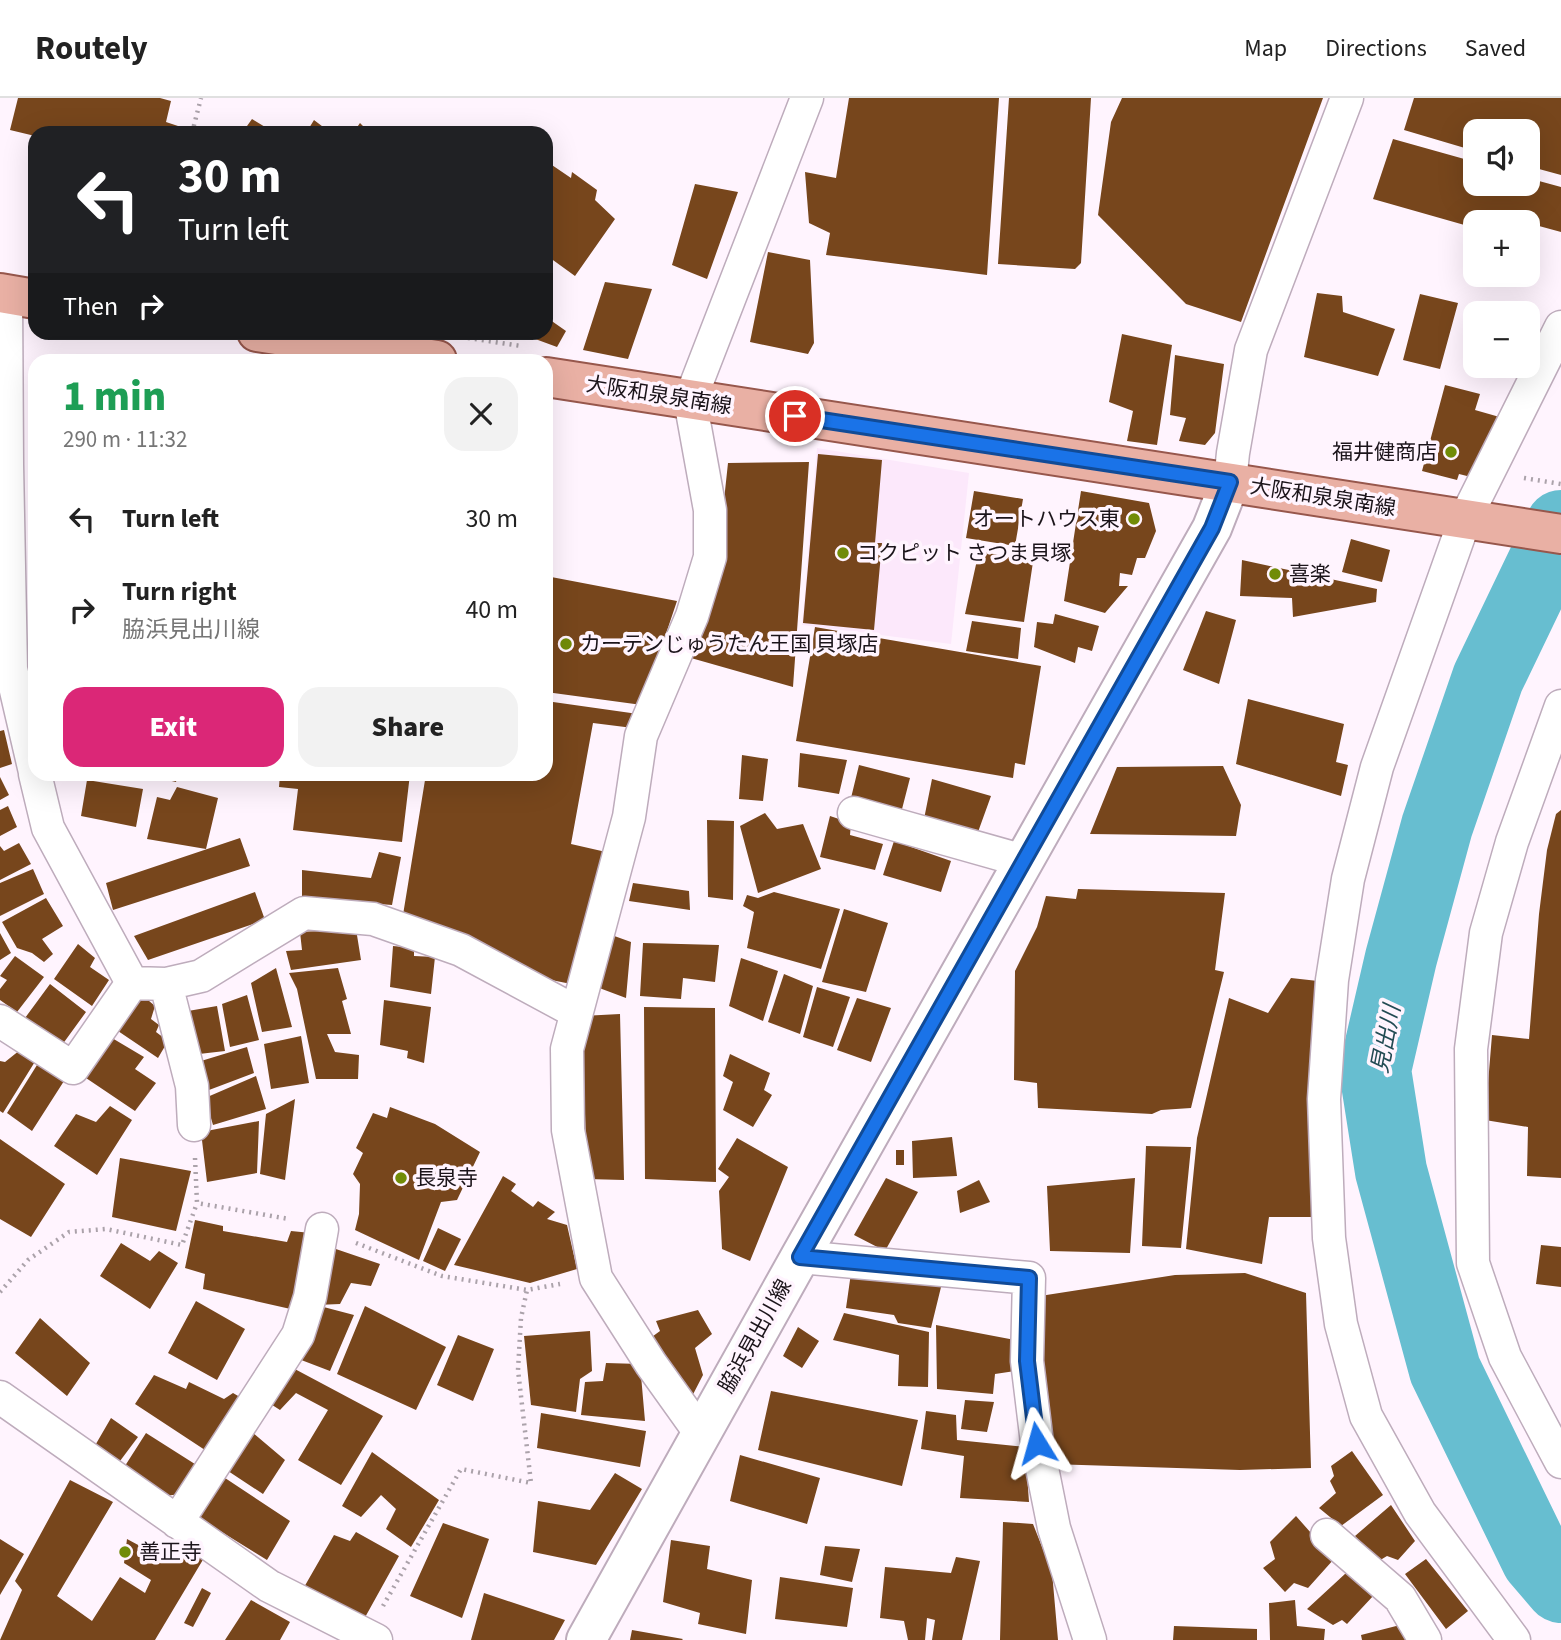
<!DOCTYPE html>
<html lang="en">
<head>
<meta charset="utf-8">
<style>
	:root { --surface:#fff; --page:#f2f2f2; --text:#222; --muted:#767676; --line:#e0e0e0; --accent:#db2777 }
	body { margin:0; font-family:"Source Sans 3","Noto Sans JP",sans-serif; background:var(--page); color:var(--text); height:100vh; display:flex; flex-direction:column; font-size:26px; white-space:nowrap }
	* { box-sizing:border-box; margin:0 }
	p { font-size:23px; color:var(--muted) }
	.icon { flex:none; width:38px; height:38px; fill:none; stroke:currentColor; stroke-width:2; stroke-linecap:round; stroke-linejoin:round }
	.map { position:relative; flex:1; overflow:hidden }
	.drawer { position:absolute; left:28px; top:256px; width:525px; height:427px; display:flex; flex-direction:column; background:var(--surface); border-radius:21px; box-shadow:0 7px 28px #0002 }
	.drawer>* { flex:none }
	.banner { position:absolute; left:28px; top:28px; width:525px; height:214px; border-radius:21px; box-shadow:0 7px 28px #0002; background:#202124; color:#fff; overflow:hidden }
	.controls { position:absolute; left:1463px; top:21px; display:grid; gap:14px }
	.controls a { display:grid; place-items:center; width:77px; height:77px; border-radius:14px; background:var(--surface); box-shadow:0 7px 28px #0002; font-size:35px }
	.pin { position:absolute; display:grid; place-items:center; width:60px; height:60px; color:#fff; margin:-30px; border:4px solid #fff; border-radius:50%; box-shadow:0 2px 7px #0007 }
	.me { position:absolute; width:77px; margin:-38px; rotate:352deg; stroke-linejoin:round; filter:drop-shadow(0 0 5px #0008) }
	.turn { display:flex; align-items:center; gap:24px; height:147px; padding:0 35px; font-size:32px }
	.turn .icon { width:91px; height:91px; stroke-width:2.5 }
	.turn b { display:block; font-size:49px; line-height:60px }
	.then { display:flex; align-items:center; height:66px; padding:0 35px; background:#0003; gap:14px; font-size:26px }
	.round { display:grid; place-items:center; flex:none; width:74px; height:74px; border-radius:21px; background:var(--page) }
	.summary { display:flex; align-items:center; justify-content:space-between; height:119px; padding:0 35px }
	h1 { font-size:42px; font-weight:800; line-height:52px; color:#1e9e55 }
	.cta { display:flex; gap:14px; margin-top:auto; padding:14px 35px }
	.cta a { flex:1; height:80px; border-radius:21px; background:var(--accent); color:#fff; font-size:28px; font-weight:800; line-height:80px; text-align:center }
	.cta a+a { background:var(--page); color:var(--text) }
	ul { padding:0; list-style:none }
	li { display:flex; align-items:center; gap:21px; height:91px; padding:0 35px }
	li div { flex:1 }
	li b { display:block; font-size:26px }
	li em { font-style:normal }
	header { display:flex; align-items:center; gap:42px; box-sizing:border-box; height:98px; padding:0 35px; background:var(--surface); border-bottom:2px solid var(--line) }
	header strong { font-size:33px }
	nav { display:flex; gap:38px; margin-inline-start:auto; font-size:24px }
	.map>svg:first-child { display:block }
	.built { fill:#fce8fb }
	.lines { fill:none; stroke-linecap:round; stroke-linejoin:round }
	.river { stroke:#67bed0; stroke-width:72 }
	.building { fill:#77461c }
	.minor-casing { stroke:#beacbc; stroke-width:35 }
	.tertiary-casing { stroke:#beacbc; stroke-width:42 }
	.primary-casing { stroke:#97574c; stroke-width:42 }
	.path { stroke:#aba2aa; stroke-width:4.5; stroke-dasharray:2 5; stroke-linecap:butt }
	.minor { stroke:#fff; stroke-width:32 }
	.tertiary { stroke:#fff; stroke-width:38 }
	.primary { stroke:#e9b0a4; stroke-width:38 }
	.route-casing { stroke:#114b97; stroke-width:18 }
	.route { stroke:#1a73e8; stroke-width:12 }
	.poi-dot { fill:#718c07; stroke:#fff4fe; stroke-width:2.5 }
	.labels { text-anchor:middle; dominant-baseline:central; stroke-width:7; stroke-linejoin:round; paint-order:stroke }
	.street-label { font-size:21px; fill:#1b141a; stroke:#fff4fe }
	.poi-label { font-size:21px; fill:#1b141a; stroke:#fff4fe; text-anchor:start }
	.water-label { font-size:23px; font-style:italic; fill:#234b54; stroke:#fff4fe }
</style>
</head>
<body>
<header>
<strong>Routely</strong>
<nav><a>Map</a><a>Directions</a><a>Saved</a></nav>
</header>
<div class="map">
<svg width="1561" height="1542" viewBox="0 0 1561 1542">
	<rect width="100%" height="100%" fill="#fff4fe"/>
	<path class="built" d="M817,350l152,25 -18,171 -149,-19z"/>
	<g class="lines">
		<path class="river" d="M1561,428l-73,152 -51,148 -36,132 -26,112 16,101 54,199 92,189 24,28"/>
	</g>
	<path class="building" d="M18,0h142l11,3 -5,21 12,4 -1,7h-142v3l-25,-6z
		M849,0h150l-12,177 -161,-20 4,-22 -21,-10 -4,-51 31,6z
		M1009,0h82l-10,165 -6,6 -77,-5z
		M1122,0h201l-82,224 -55,-18 -88,-89 13,-93z
		M1414,0h147v77l-33,-9v-35h-53v20l-71,-21z
		M252,21l23,14h-33z
		M314,22l17,13h-25z
		M360,25l10,10h-17z
		M1393,41l82,23v22h53v-6l33,9v45l-22,-6 -5,18 -6,-2v-20h-53v6l-102,-29z
		M546,63l25,17 1,-6 25,18 -2,10 20,19 -40,57 -29,-21z
		M695,86l43,8 -31,87 -35,-14z
		M768,154l42,8 4,83 -6,11 -58,-12z
		M605,184l47,7 -24,70 -45,-9z
		M1317,195l25,3 1,16 52,17 -17,47 -74,-19z
		M1420,196l38,9 -18,66 -37,-9z
		M546,219l20,14 -9,16 -38,-14 27,-1z
		M1122,236l50,11 -15,100 -30,-4 6,-30 -24,-9z
		M1175,257l49,9 -9,69 -10,12 -26,-4 7,-23 -16,-3z
		M1445,287l35,9 -5,16 28,8 -28,60 -16,-4 -2,6 -35,-9z
		M818,356l64,6 -7,83h7l-8,87 -71,-7z
		M809,364l-16,225 -102,-29 28,-111 9,-84z
		M974,393l49,8 -8,47 -49,-8z
		M1081,393l68,12 7,28 -11,27h-8l-5,17 -12,-2 -1,13h9l-23,27 -41,-12z
		M1351,441l39,11 -8,32 -40,-10z
		M979,453l54,11 -9,60 -59,-8z
		M1242,462l135,29 -1,13 -83,15 -1,-19 -52,-2z
		M546,478l131,25 -35,104 -96,-13z
		M1206,513l30,9 -17,64 -36,-14z
		M1055,516l44,12 -7,25 -14,-4 -3,16 -41,-16 3,-25 16,2z
		M972,523l49,7 -3,31 -52,-8z
		M815,529l226,39 -16,99 -10,-2 -2,15 -217,-37z
		M1248,601l96,25 -8,38 12,3 -7,31 -105,-32z
		M546,603l92,13 -5,14 -40,-5 -22,121 35,8 -35,132 -49,-10 -120,-53 24,-147h120z
		M4,632l8,34 -12,4v-37z
		M800,655l47,7 -8,34 -41,-7z
		M742,657l26,4 -5,42 -24,-2z
		M859,667l51,13 -9,35 -50,-15z
		M1223,668l18,39 -5,31 -146,-2 27,-67z
		M142,676h36l-2,8z
		M280,676h130l-8,68 -109,-12 5,-41 -19,-2z
		M0,679l9,18 -9,5z
		M932,681l59,17 -13,36 -54,-13z
		M87,682l56,9 -7,38 -55,-11z
		M177,689l41,11 -12,51 -59,-10 10,-42 13,3z
		M8,708l9,21 -17,9v-26z
		M1561,712v368l-34,-2 1,-49 -43,-7 7,-85 37,4 10,-125 8,-64 9,-36z
		M765,715l12,16 26,-5 18,45 -63,24 -18,-67z
		M830,718l21,7 -1,12 33,9 -8,26 -55,-13z
		M707,722l27,1 -1,79 -25,-3z
		M240,740l10,28 -137,44 -7,-27z
		M894,743l57,20 -10,31 -58,-17z
		M19,745l12,21 -31,16v-34l4,5z
		M379,754l22,5 -9,48 -90,-7v-28l69,8z
		M33,771l11,25 -44,22v-33z
		M633,785l56,8 1,19 -61,-9z
		M1078,791l147,4 -10,77 9,2 -33,136 -30,2 -9,4 -114,-6 -1,-25 -23,-3 1,-109 22,-44 9,-31 30,3z
		M255,794l10,28 -117,40 -14,-24z
		M774,794l66,17 -19,60 -74,-21 7,-36 -11,-6 4,-11 11,3z
		M46,800l17,28 -21,13 11,15 -9,8 -12,-9 -15,-5 -15,-26z
		M844,811l44,14 -22,69 -44,-10z
		M356,831l5,31 -70,10 -5,-19 16,-1 -2,-18z
		M0,835l11,20 -11,7z
		M606,835l25,9 -5,56 -32,-12z
		M643,845l76,2 -4,37 -32,-4 -2,21 -41,-3z
		M78,846l17,14 -5,9 19,13 -17,26 -38,-27z
		M393,848l21,2v8l21,1 -4,37 -41,-7z
		M15,858l29,21 -27,35 -17,-12v-11l7,-9 -7,-4z
		M741,860l37,13 -15,50 -34,-15z
		M276,870l16,59 -30,5 -11,-49z
		M338,870l9,31 -5,2 9,33h-24l8,18 24,3 -1,24h-42l-19,-90 -8,-16z
		M784,876l29,12 -13,48 -32,-12z
		M1291,880l27,3 -7,236h-42l-7,47 -76,-15 11,-111 32,-140 39,15z
		M50,886l36,28 -24,33 -37,-27z
		M817,889l33,10 -17,50 -30,-10z
		M142,897l13,11 -4,13 8,6 -3,7 12,9 -10,17 -40,-27z
		M247,897l12,45 -29,7 -8,-43z
		M857,900l34,10 -20,54 -34,-12z
		M384,902l47,7 -7,56 -17,-5 1,-7 -28,-6z
		M217,908l8,45 -26,3 -11,-43z
		M644,909l71,1 1,174 -71,-3z
		M620,916l4,166 -37,-1 -5,-163z
		M301,938l8,47 -38,6 -7,-45z
		M112,940l32,19 -9,12 21,14 -21,28 -49,-33z
		M247,949l7,26 -45,17 -8,-29z
		M20,952l16,10 -33,53 -3,-2v-50l5,1z
		M730,956l40,19 -6,17 8,5 -19,32 -30,-17 10,-28 -10,-6z
		M37,967l27,16 -32,50 -25,-18z
		M256,978l10,33 -53,16 -8,-27z
		M295,1001l-10,81 -25,-6 6,-60z
		M110,1008l22,14 -35,55 -43,-29 22,-32 20,8z
		M390,1009l45,17 45,28 -23,48 -16,2 -22,58 -64,-30 4,-16 1,-30 -7,-10 10,-21 -7,-5 17,-35 14,5z
		M259,1023l-2,52 -50,9 -6,-50z
		M952,1039l5,39 -44,2 -1,-37z
		M737,1040l51,29 -38,94 -28,-12 -3,-58 10,-14 -11,-8z
		M0,1041l65,45 -34,53 -31,-18z
		M1146,1048l45,1 -10,101 -39,-2z
		M896,1052h8v15h-8z
		M120,1060l71,13 -15,60 -64,-14z
		M503,1078l13,8 -5,7 22,16 5,-6 17,11 -8,7 20,6 10,44 -47,14 -76,-18z
		M886,1080l32,14 -33,59 -31,-16z
		M1135,1080l-5,75 -80,-2 -3,-65z
		M979,1082l11,22 -30,11 -3,-22z
		M195,1122l28,6v5l64,11 4,-11 20,2 -16,77 -92,-21 2,-15 -20,-6z
		M438,1130l23,11 -16,32 -22,-10z
		M121,1145l29,18 9,-10 19,12 -28,46 -50,-33z
		M1541,1147l20,2v40l-25,-3z
		M330,1149l50,17 -9,22 -20,-3 -11,21 -24,1z
		M851,1175l45,9 8,-3 38,4 -11,45 -33,-5 -4,-8 -48,-7z
		M1245,1175l61,20 5,175 -71,2 -190,-6 -10,-168 135,-21z
		M196,1203l49,28 -28,51 -49,-27z
		M316,1207l38,10 -24,56 -34,-13z
		M365,1208l81,41 -30,63 -79,-36z
		M698,1212l14,24 -17,14 8,27 -16,31 -42,-64 15,-11 -4,-10z
		M844,1215l85,19 -1,55 -30,-1 1,-31 -66,-15z
		M40,1220l50,45 -23,33 -52,-43z
		M936,1227l79,15v31l-20,3 -2,20 -56,-5z
		M798,1229l21,14 -17,27 -19,-12z
		M590,1233l2,40 -12,8 -4,33 -45,-7 -7,-69z
		M458,1237l36,14 -21,52 -36,-16z
		M606,1265l34,1 5,57 -64,-6 4,-33 18,-1z
		M291,1269l92,49 -42,69 -43,-25 30,-50 -32,-17 -16,17 -14,-9z
		M154,1277l32,14 3,-7 35,17 9,-6 12,7 -37,52 -73,-48z
		M771,1293l147,29 -16,66 -144,-36z
		M965,1302l29,2 -7,30 -26,-3z
		M926,1313l30,4 1,25 68,7 4,55 -69,-4 4,-42 -43,-7z
		M541,1315l105,18 -6,36 -103,-19z
		M111,1320l27,19 -21,28 -24,-16z
		M246,1329l39,33 -22,34 -41,-27z
		M146,1335l52,33 -18,28 -22,3 -35,-28z
		M1352,1353l31,44 -42,31 -22,-18 17,-15 -6,-12 4,-5 -3,-10z
		M372,1354l67,48 -28,47 -25,-18 10,-20 -15,-14 -20,22 -19,-11z
		M740,1357l80,23 -13,46 -77,-23z
		M615,1375l27,16 -46,76 -63,-13 5,-51 52,9z
		M222,1378l68,45 -23,39 -71,-44z
		M70,1382l43,22 -56,94 35,25 28,-44 25,16 6,-13 -27,-17 3,-24 41,22 14,-18 22,15 -49,82h-155l22,-50 -7,-9z
		M1391,1407l24,36 -17,19 -11,-4 -10,6 -22,-26z
		M1296,1418l38,43 -26,29 -14,-5 -9,9 -22,-24 12,-9 -5,-17z
		M1003,1424l30,2 19,48 6,68h-58z
		M443,1425l46,16 -27,79 -52,-22z
		M356,1434l43,24 -36,65 -60,-32 31,-54 16,6z
		M0,1441l24,15 -24,41z
		M671,1442l39,6 -3,23 45,11 -6,54 -48,-10 2,-11 -37,-11z
		M825,1448l35,3 -8,33 -32,-7z
		M956,1459l24,4 -18,79h-30l3,-20 -8,-2 -2,22h-17l-4,-19 -24,-3 5,-51 66,6z
		M1426,1461l42,52 -22,18 -41,-55z
		M1346,1475l28,22 -27,29 -5,-4 -9,5 -26,-16z
		M780,1479l73,11 -6,39 -72,-8z
		M202,1490l9,5 -18,34 -9,-4z
		M484,1495l81,27 -11,20h-83z
		M251,1502l39,22 -10,18h-55z
		M1295,1502l2,26 28,3 -1,11h-54l-1,-37z
		M1404,1526l4,16h-46l-1,-5z
		M1174,1528l83,3v11h-84z
		M632,1532l51,9 -1,1h-52z"/>
	<g class="lines">
		<g class="minor-casing">
			<path id="minor" d="M7,366l4,205 24,103
				M0,369l7,-3 -1,-170
				M1230,384l3,-29 18,-103 96,-252
				M1561,608l-49,136 -26,91 -15,116 2,214 32,94 56,105
				M35,676l13,54 84,155
				M854,715l170,48
				M132,885l34,1 35,-8 103,-63 69,6 88,31 115,62
				M166,886l26,102 2,39
				M0,923l73,47 59,-85
				M800,1159l229,21 -2,83 10,82 17,85 36,112
				M0,1299l269,189 107,54
				M701,1336l-50,-70 -55,-86 -28,-148 -1,-81 62,-232 12,-81 51,-120 18,-59v-47l-20,-110 117,-302
				M177,1424l121,-187 12,-38 12,-68
				M1327,1437l73,63 25,42
				M1514,1542l-94,-127 -54,-97 -25,-92 -12,-86 -5,-139 8,-119 16,-101 29,-112 88,-248 96,-192"/>
		</g>
		<g class="tertiary-casing">
			<path id="tertiary" d="M586,1542l214,-383 412,-729 18,-46"/>
		</g>
		<g class="primary-casing">
			<path id="primary" d="M0,195l35,6
				M257,234l180,28
				M546,279l1015,157"/>
		</g>
		<path class="path" d="M192,35l9,-35
			M468,240l53,8
			M1524,380l37,6
			M195,1060l2,45 92,16
			M356,1145l86,33 85,14 33,-6
			M0,1194l28,-32 41,-28 37,-3 76,16 15,-42
			M383,1508l78,-137 70,14 -13,-113 3,-52 6,-28"/>
		<use href="#minor" class="minor"/>
		<use href="#tertiary" class="tertiary"/>
		<use href="#primary" class="primary"/>
	</g>
	<g class="lines">
		<g class="route-casing">
			<path id="route" d="M795,318l435,66 -18,46 -412,729 229,21 -2,83 10,82"/>
		</g>
		<use href="#route" class="route"/>
	</g>
	<g class="poi-dot">
		<circle cx="1451" cy="354" r="7"/>
		<circle cx="1134" cy="421" r="7"/>
		<circle cx="843" cy="455" r="7"/>
		<circle cx="1275" cy="476" r="7"/>
		<circle cx="566" cy="546" r="7"/>
		<circle cx="401" cy="1080" r="7"/>
		<circle cx="125" cy="1454" r="7"/>
	</g>
	<g class="labels">
		<g class="street-label">
			<text transform="translate(659 297) rotate(9)">大阪和泉泉南線</text>
			<text transform="translate(1323 399) rotate(9)">大阪和泉泉南線</text>
			<text transform="translate(755 1238) rotate(-61)">脇浜見出川線</text>
		</g>
		<g class="poi-label">
			<text x="1437" y="354" text-anchor="end">福井健商店</text>
			<text x="1120" y="421" text-anchor="end">オートハウス東</text>
			<text x="857" y="455">コクピット さつま貝塚</text>
			<text x="1289" y="476">喜楽</text>
			<text x="580" y="546">カーテンじゅうたん王国 貝塚店</text>
			<text x="415" y="1080">長泉寺</text>
			<text x="139" y="1454">善正寺</text>
		</g>
		<g class="water-label">
			<text transform="translate(1386 941) rotate(-79)">見出川</text>
		</g>
	</g>
</svg>
<div class="controls">
<a><svg class="icon" aria-label="sound" viewBox="0 0 24 24"><path d="M4 9h4l5-4v14l-5-4H4zM17 9q2 3 0 6"/></svg></a>
<a>+</a>
<a>−</a>
</div>
<div class="pin" style="left:795px;top:318px;background:#d93025"><svg class="icon" aria-label="arrive" viewBox="0 0 24 24"><path d="M6 21V4h12l-3 4 3 4H6"/></svg></div>
<svg class="me" style="left:1037px;top:1345px" viewBox="-20 -20 40 40"><path d="M0-17L14 15 0 8-14 15z" fill="#1a73e8" stroke="#fff" stroke-width="4"/></svg>
<div class="banner">
<div class="turn"><svg class="icon" aria-label="left" viewBox="0 0 24 24"><path d="M17 20v-9H6M10 6l-5 5 5 5"/></svg><div><b>30 m</b>Turn left</div></div>
<div class="then">Then<svg class="icon" aria-label="right" viewBox="0 0 24 24"><path d="M7 20v-9h11M14 6l5 5-5 5"/></svg></div>
</div>
<section class="drawer">
<div class="summary"><div><h1>1 min</h1><p>290 m · 11:32</p></div><a class="round"><svg class="icon" aria-label="close" viewBox="0 0 24 24"><path d="M6 6l12 12M18 6L6 18"/></svg></a></div>
<ul>
<li><svg class="icon" aria-label="left" viewBox="0 0 24 24"><path d="M17 20v-9H6M10 6l-5 5 5 5"/></svg><div><b>Turn left</b></div><em>30 m</em></li>
<li><svg class="icon" aria-label="right" viewBox="0 0 24 24"><path d="M7 20v-9h11M14 6l5 5-5 5"/></svg><div><b>Turn right</b><p>脇浜見出川線</p></div><em>40 m</em></li>
</ul>
<div class="cta"><a>Exit</a><a>Share</a></div>
</section>
</div>
</body>
</html>
